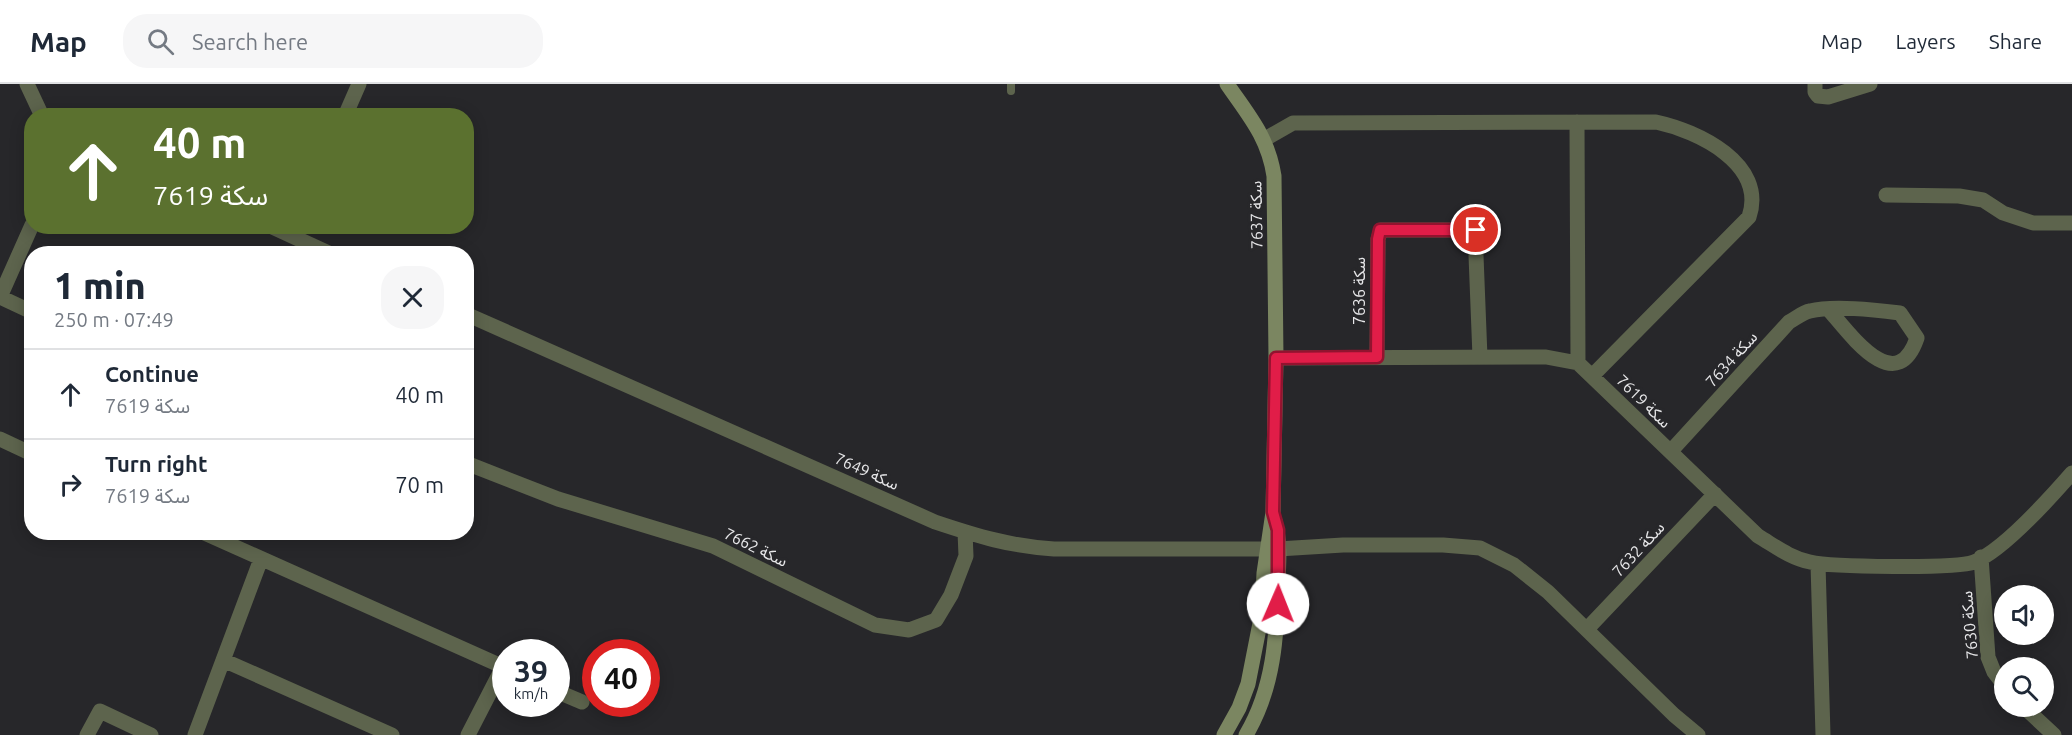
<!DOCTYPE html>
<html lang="en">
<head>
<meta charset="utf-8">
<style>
	:root { --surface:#fff; --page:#f6f6f7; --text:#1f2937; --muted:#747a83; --line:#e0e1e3 }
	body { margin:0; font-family:Ubuntu,"Noto Sans Arabic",sans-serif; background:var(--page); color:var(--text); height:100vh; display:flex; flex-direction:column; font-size:22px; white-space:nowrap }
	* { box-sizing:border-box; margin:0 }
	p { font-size:20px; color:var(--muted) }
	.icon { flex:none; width:33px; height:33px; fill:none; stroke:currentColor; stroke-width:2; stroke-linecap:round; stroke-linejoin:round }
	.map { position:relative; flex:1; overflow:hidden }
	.drawer { position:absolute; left:24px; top:162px; width:450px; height:294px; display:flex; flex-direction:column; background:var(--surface); border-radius:24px; box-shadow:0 3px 15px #0003 }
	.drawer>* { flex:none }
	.top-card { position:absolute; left:24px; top:24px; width:450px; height:126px; border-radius:24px; box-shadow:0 3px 15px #0003; background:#5b712f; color:#fff; overflow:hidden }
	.controls { position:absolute; left:1994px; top:501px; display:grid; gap:12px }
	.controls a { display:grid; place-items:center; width:60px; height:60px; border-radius:50%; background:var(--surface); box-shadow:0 3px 15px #0003; font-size:30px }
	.speed { position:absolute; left:492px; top:555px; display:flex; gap:12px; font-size:30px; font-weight:700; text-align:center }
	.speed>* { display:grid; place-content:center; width:78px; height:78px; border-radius:50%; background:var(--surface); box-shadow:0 3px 15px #0003; line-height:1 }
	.speed small { font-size:15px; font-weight:400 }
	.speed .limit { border:9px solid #d22; background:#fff; color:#111 }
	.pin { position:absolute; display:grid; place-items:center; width:51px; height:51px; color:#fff; margin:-26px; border:3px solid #fff; border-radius:50%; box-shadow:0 2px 6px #0007 }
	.me { position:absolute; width:66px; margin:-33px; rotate:1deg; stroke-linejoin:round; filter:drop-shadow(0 0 4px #0008) }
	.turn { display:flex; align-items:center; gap:21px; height:126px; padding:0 30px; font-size:27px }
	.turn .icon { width:78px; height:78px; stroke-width:2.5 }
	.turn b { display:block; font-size:42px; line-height:51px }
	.round { display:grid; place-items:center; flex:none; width:63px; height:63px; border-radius:24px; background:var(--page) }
	.headline { display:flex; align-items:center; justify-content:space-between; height:102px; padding:0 30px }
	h1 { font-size:36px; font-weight:800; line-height:45px }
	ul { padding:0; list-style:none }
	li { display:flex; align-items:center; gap:18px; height:90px; padding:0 30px; border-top:2px solid var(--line) }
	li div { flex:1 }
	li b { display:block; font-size:22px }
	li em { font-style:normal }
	header { display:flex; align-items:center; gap:36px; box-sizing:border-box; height:84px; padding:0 30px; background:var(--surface); border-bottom:2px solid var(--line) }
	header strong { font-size:28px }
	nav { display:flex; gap:33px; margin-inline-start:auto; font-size:21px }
	.search { width:420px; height:54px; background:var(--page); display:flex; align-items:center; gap:15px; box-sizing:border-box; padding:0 21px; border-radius:24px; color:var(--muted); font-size:22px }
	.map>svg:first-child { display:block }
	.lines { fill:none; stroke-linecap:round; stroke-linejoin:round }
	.lane { stroke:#5d644d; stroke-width:8 }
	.street { stroke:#5d644d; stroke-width:15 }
	.secondary { stroke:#7b8661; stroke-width:15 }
	.route-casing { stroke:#92132f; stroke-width:15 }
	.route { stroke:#e11d48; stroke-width:10 }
	.labels { text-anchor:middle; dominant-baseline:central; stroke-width:6; stroke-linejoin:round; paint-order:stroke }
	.street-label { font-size:16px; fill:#e7e7e9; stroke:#27272a }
</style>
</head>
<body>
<header>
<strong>Map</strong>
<div class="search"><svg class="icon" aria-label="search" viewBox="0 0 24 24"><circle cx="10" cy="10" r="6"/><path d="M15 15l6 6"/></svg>Search here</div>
<nav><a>Map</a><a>Layers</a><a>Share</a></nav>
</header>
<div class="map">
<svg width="2072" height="651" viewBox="0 0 2072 651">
	<rect width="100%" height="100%" fill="#27272a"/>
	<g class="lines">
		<path class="lane" d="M1011,0v7"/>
		<path class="street" d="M27,0l15,32
			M1815,0v8l3,4 10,1 42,-13
			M345,32l14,-32
			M1577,38l1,241
			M1265,55l28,-16 363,-1c42,9 111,42 93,95l-157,159
			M1886,111l73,1 24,4 20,13 30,10h39
			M270,142l61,28
			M0,213l32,-72
			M0,213l32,15
			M466,230l469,208c42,14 74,24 119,27h224l65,-4h100l37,3 34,17 34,27 126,123 24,20
			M1377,273l1,-118 3,-9h94l5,127
			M1276,274l270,-1 32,6 180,173c17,10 32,22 52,26 21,5 146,7 164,0 29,-11 77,-65 98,-89
			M0,355l32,15
			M1671,367l118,-129c6,-3 14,-10 21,-11 23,-6 65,-1 90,2l17,25c-21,61 -67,-4 -88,-28
			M466,379l92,36 155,47 162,79 34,5 27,-10 15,-25 15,-39 -1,-24
			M202,448l304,136
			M1981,473l7,100 6,15 10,13
			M1818,480l5,171
			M1587,545l128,-135
			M223,576l169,75
			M556,607l26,11
			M2023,622l31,29
			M87,651l13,-24 51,24
			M195,651l66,-176
			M468,651l35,-68"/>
		<path class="secondary" d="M1224,651l15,-27 9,-24 14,-71 2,-40 9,-61 3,-154 -2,-182c-6,-39 -25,-60 -47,-92
			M1246,651c28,-47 31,-100 32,-153 1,-20 2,-42 -3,-61"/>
	</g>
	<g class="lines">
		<g class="route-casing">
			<path id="route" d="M1278,520v-74l-5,-18 3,-154 101,-1 1,-118 2,-9h96"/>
		</g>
		<use href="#route" class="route"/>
	</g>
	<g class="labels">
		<g class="street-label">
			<text transform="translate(1256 131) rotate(-91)">سكة 7637</text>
			<text transform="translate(1359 207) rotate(-90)">سكة 7636</text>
			<text transform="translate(1731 275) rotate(-48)">سكة 7634</text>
			<text transform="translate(1644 317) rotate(44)">سكة 7619</text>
			<text transform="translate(867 387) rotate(24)">سكة 7649</text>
			<text transform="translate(756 463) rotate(26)">سكة 7662</text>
			<text transform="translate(1638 465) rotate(-47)">سكة 7632</text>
			<text transform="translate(1969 541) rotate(-95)">سكة 7630</text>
		</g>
	</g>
</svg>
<div class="controls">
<a><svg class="icon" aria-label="sound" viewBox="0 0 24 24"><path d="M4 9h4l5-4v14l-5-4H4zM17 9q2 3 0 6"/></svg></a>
<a><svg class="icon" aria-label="search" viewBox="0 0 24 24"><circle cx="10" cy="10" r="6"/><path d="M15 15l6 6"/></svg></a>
</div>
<div class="speed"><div>39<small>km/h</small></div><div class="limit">40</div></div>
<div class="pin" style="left:1476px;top:146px;background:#d93025"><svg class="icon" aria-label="arrive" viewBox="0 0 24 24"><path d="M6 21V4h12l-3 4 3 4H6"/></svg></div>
<svg class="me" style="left:1278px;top:520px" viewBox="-20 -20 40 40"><circle r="19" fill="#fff"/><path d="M0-13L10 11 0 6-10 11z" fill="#e11d48"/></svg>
<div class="top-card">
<div class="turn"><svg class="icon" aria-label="ahead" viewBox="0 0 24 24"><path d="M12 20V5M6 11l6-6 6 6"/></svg><div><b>40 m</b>سكة 7619</div></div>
</div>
<section class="drawer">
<div class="headline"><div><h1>1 min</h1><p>250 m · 07:49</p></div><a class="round"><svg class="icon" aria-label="close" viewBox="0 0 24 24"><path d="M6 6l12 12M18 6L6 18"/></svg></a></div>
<ul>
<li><svg class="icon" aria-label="ahead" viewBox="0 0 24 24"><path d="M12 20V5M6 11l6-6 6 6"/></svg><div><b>Continue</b><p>سكة 7619</p></div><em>40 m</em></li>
<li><svg class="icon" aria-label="right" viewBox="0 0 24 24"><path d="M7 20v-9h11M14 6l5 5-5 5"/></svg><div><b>Turn right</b><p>سكة 7619</p></div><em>70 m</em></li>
</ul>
</section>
</div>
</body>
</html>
